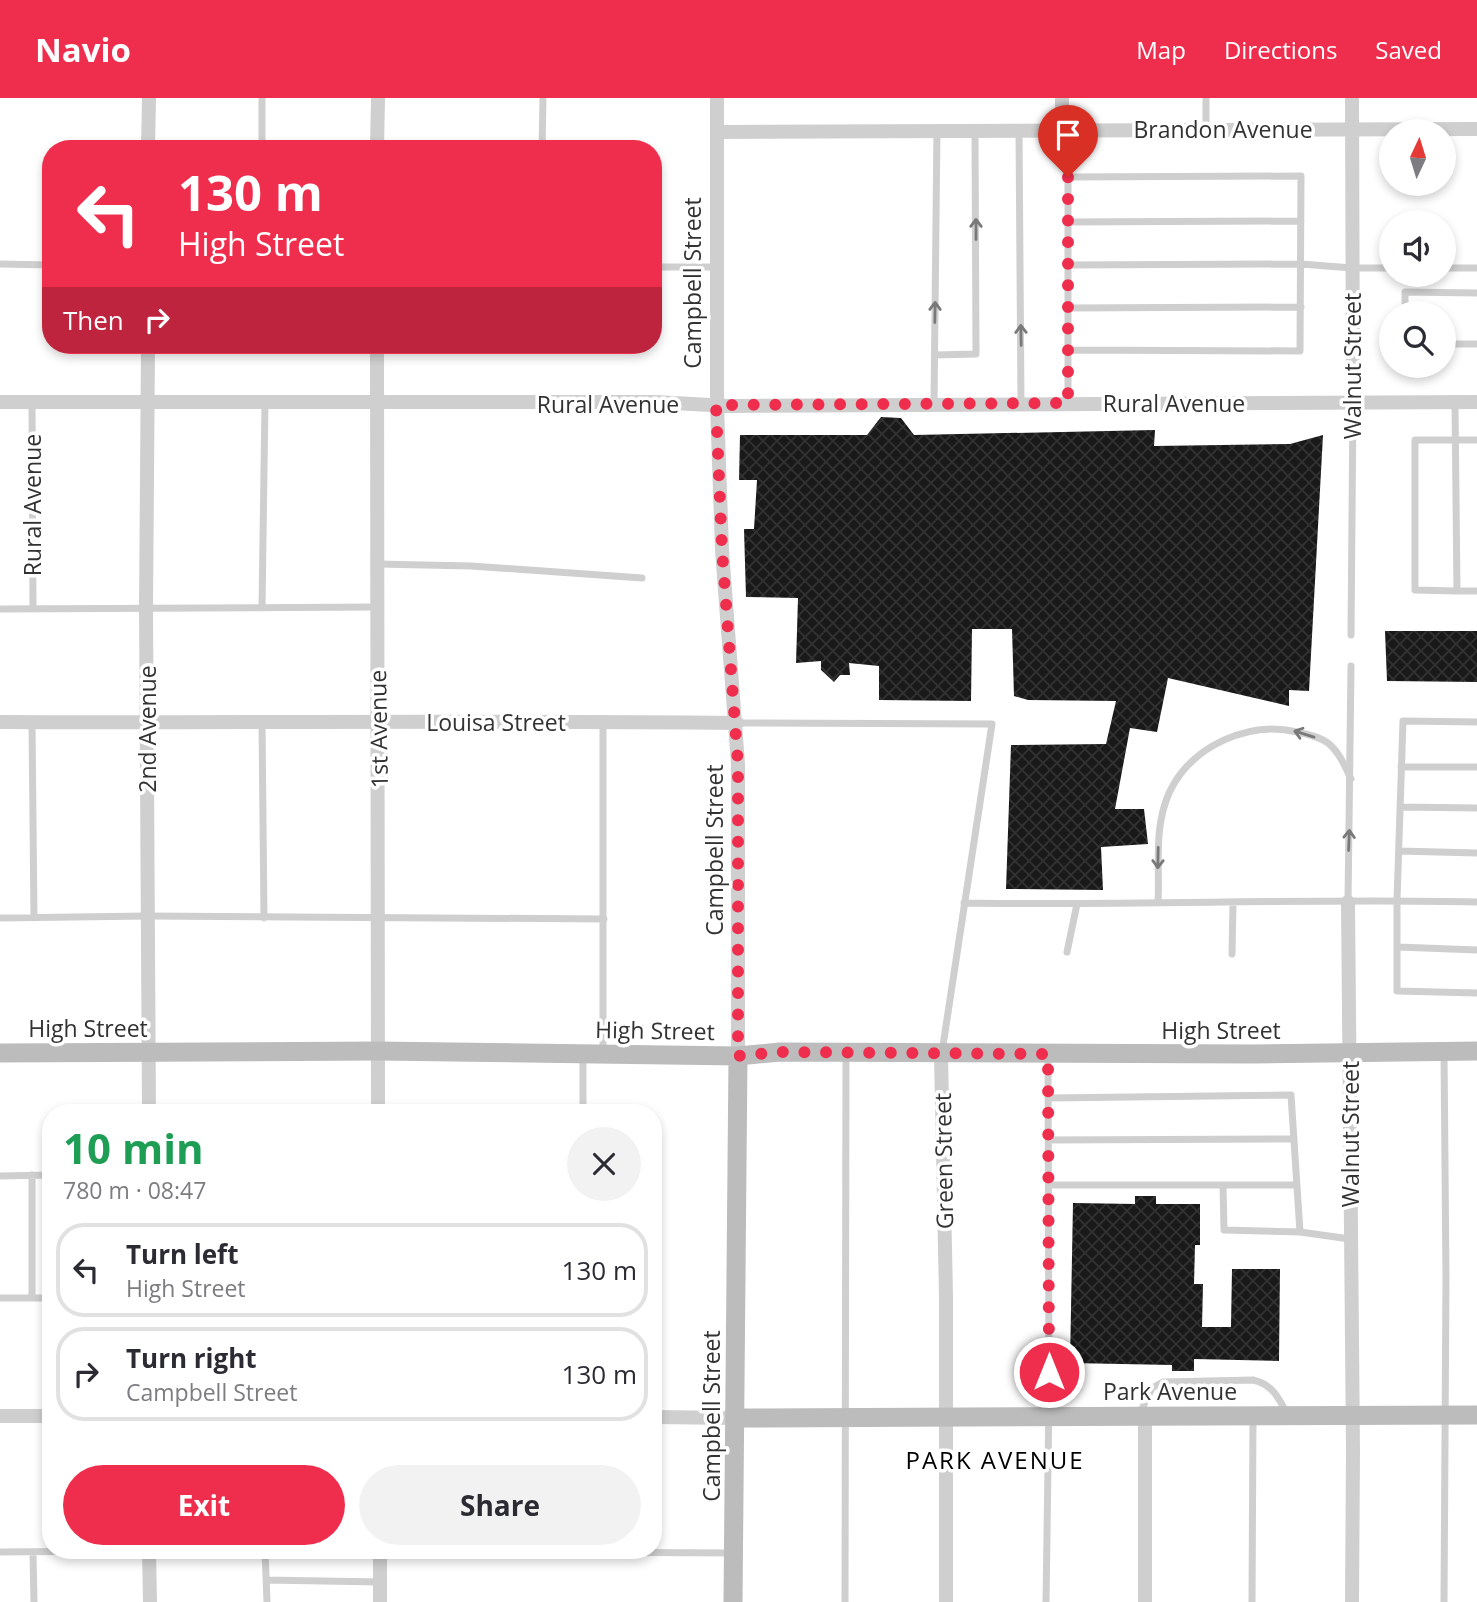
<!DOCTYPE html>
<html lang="en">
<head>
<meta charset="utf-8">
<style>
	:root { --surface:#fff; --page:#f2f2f3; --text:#2b2b33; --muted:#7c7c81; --line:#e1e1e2; --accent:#ef2e4e }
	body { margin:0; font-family:"Open Sans",sans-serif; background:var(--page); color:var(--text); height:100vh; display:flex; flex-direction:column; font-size:26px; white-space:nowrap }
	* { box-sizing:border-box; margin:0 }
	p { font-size:23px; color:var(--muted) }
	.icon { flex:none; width:38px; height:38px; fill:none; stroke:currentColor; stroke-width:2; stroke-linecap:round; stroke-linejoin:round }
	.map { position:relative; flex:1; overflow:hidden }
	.panel { position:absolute; left:42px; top:1006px; width:620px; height:455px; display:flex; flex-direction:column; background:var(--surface); border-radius:28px; box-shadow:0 4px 10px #0003 }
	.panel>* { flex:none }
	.guide { position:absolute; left:42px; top:42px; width:620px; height:214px; border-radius:28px; box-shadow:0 4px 10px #0003; background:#ef2e4e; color:#fff; overflow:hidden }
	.needle { width:46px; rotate:4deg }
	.tools { position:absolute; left:1379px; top:21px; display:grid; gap:14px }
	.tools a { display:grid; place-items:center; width:77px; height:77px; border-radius:50%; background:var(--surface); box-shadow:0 4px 10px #0003; font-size:35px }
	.pin { position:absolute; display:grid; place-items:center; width:60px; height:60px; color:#fff; margin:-72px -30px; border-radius:50% 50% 50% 0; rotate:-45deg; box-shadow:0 0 7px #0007 }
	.pin .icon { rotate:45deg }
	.me { position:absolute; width:77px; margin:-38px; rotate:0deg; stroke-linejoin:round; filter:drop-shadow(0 0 5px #0008) }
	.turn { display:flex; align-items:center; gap:24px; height:147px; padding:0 21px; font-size:32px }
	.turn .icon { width:91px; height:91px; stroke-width:2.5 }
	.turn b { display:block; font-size:49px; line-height:60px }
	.then { display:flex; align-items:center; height:66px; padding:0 21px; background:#0003; gap:14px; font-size:26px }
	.round { display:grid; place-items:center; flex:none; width:74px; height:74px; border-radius:37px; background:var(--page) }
	.overview { display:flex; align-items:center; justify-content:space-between; height:119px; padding:0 21px }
	h1 { font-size:42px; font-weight:700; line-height:52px; color:#1e9e55 }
	.primary-button { display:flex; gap:14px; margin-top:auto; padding:14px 21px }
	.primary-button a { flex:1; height:80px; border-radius:42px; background:var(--accent); color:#fff; font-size:28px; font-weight:700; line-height:80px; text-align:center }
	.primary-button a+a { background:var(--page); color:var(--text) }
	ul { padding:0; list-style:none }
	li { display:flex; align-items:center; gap:21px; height:94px; margin:0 14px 10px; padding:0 7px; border:4px solid var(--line); border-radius:28px }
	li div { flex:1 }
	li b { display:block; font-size:26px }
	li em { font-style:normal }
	header { display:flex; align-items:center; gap:42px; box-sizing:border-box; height:98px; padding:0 35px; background:var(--accent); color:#fff }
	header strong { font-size:33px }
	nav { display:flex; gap:38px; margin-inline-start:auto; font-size:24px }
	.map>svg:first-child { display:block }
	.building { fill:url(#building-cross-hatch) }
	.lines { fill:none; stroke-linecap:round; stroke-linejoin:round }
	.lane { stroke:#cfcfcf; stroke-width:7 }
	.street { stroke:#cfcfcf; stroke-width:14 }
	.secondary { stroke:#bcbcbc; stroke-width:19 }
	.oneway { stroke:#797979 }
	.route { stroke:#ef2e4e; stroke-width:12; stroke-dasharray:0 21.6 }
	.labels { text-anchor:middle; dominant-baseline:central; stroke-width:7; stroke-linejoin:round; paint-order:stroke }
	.street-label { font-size:23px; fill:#323232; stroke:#fff }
	.neighbourhood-label { font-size:24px; letter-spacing:2px; fill:#000; stroke:#fff }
</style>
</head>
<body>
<header>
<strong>Navio</strong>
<nav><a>Map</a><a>Directions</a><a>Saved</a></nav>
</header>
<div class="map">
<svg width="1477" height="1504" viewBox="0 0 1477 1504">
	<defs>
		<pattern id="building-cross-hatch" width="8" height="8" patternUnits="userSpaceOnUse" patternTransform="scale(1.75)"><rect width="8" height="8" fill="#191919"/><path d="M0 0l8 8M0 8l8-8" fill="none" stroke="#323232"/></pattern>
	</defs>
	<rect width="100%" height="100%" fill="#fff"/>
	<path class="building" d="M881,319l20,1 13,17 241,-5 -1,16 136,-2 33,-9 -14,256 -20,-1v16l-121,-28 -11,54 -27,-4 -15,81h29l4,35 -47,3 2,43 -97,-1 5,-144 95,-1 10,-43 -88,-1 -14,-4 -2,-67h-40l-1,72 -92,-1v-34l-30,-3 1,12h-10l-6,7 -13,-12v-9l-25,2 2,-65 -52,-1 -2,-68h10l3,-49h-18l1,-45h127z
		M1385,533h92v51l-90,-1z
		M1135,1098h21v8h44v41h-5l-1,39h9l-1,43h29l1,-58h48l-1,92 -85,-2v12h-22v-6l-102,-2 3,-160 62,1z"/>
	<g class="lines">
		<path class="lane" d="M262,0v51
			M1206,0v31
			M1019,33l2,272
			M1063,34l5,9v262
			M542,51l1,-51
			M1068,79l233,-1 -1,175 -232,-1
			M1068,124l233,-1
			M0,166l51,1
			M1068,167l233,-1 51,4h39
			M653,169h63
			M1444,170h33
			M1068,210l233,-1
			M1405,215v-21l72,1
			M1444,246h33
			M935,257l41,-1 -1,-224
			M32,304l1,206
			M1455,305l2,188h20
			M934,306l3,-275
			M377,466l94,2 171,12
			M1457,493l-42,-1v-150h62
			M262,510l3,-206
			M0,511l376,-2
			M1351,537l2,-233
			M1477,624l-74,-1 -6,179v91l80,2
			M32,625l2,195
			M262,625l2,195
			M737,625l255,1 -50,328
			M1401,669h76
			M1400,709l77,1
			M1399,753l78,2
			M1348,804l3,-236
			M964,805c171,3 342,-5 513,-1
			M1158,805c2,-37 -5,-76 12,-112 22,-45 79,-71 127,-59 10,2 23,5 31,11 11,9 17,23 23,36
			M0,820l148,-2 456,3
			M1398,849l79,3
			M1067,854l10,-48
			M1232,856l1,-51
			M603,954v-331
			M583,956v59
			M1049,1000l242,-3 9,137
			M1049,1042l245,-1
			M0,1078l51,-1
			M1049,1087h174l1,45 76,2 50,7
			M1223,1087h74
			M0,1200h51
			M32,1200v-123
			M1139,1317l13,-27 11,-6 90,-2c19,4 26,18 34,34
			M265,1452l2,52
			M380,1453l354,2
			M0,1454l232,-2
			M33,1454l1,50
			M267,1482l113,2
			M845,1504l1,-549
			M1046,1504l3,-204 -1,-344
			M1252,1504l1,-185
			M1444,1504l2,-323 -2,-226"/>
		<path class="street" d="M717,0v307l5,145 16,214v292
			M1352,0l1,304
			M1062,31v-31
			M717,34l760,-3
			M148,51l1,-51
			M377,51l1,-51
			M148,247l-2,263 3,505
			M377,247l1,768
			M0,304h655l74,4 748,-4
			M0,624c245,1 491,-2 737,1
			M1348,804l5,547 -1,153
			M941,956l5,242v306
			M0,1318h51
			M653,1319l83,1
			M149,1452l1,52
			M380,1452v52
			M1145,1504v-186"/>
		<path class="secondary" d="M0,955l378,-2 360,5 42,-4 472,2 225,-3
			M736,1320l741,-3
			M733,1504l5,-546"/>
	</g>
	<defs><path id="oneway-shaft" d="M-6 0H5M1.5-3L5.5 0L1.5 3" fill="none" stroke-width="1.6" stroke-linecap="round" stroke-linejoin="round" transform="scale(1.75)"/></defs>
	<g class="oneway">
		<use href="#oneway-shaft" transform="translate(976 131) rotate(-90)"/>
		<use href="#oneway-shaft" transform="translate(935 214) rotate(-89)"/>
		<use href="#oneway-shaft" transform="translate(1021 237) rotate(-91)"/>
		<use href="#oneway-shaft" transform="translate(1304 636) rotate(-163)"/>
		<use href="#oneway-shaft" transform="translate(1349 742) rotate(-88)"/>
		<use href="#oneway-shaft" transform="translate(1158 760) rotate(91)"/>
	</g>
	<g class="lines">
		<path class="route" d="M1049,1274l-1,-318 -268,-2 -42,4v-292l-16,-214 -6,-145 352,-2v-226"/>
	</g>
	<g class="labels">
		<g class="street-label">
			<text x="1223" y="31">Brandon Avenue</text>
			<text transform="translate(692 185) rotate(-90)">Campbell Street</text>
			<text transform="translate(1352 268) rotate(-90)">Walnut Street</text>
			<text x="1174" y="305">Rural Avenue</text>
			<text x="608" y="306">Rural Avenue</text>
			<text transform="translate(32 407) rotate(-90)">Rural Avenue</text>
			<text x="496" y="624">Louisa Street</text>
			<text transform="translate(147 631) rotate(-90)">2nd Avenue</text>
			<text transform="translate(378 631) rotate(-91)">1st Avenue</text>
			<text transform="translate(714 752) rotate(-90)">Campbell Street</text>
			<text x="88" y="930">High Street</text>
			<text transform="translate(655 932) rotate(1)">High Street</text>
			<text x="1221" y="932">High Street</text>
			<text transform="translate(1350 1036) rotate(-90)">Walnut Street</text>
			<text transform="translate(943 1063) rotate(-91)">Green Street</text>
			<text x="1170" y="1293">Park Avenue</text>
			<text transform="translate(711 1318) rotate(-90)">Campbell Street</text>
		</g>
		<g class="neighbourhood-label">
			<text x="995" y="1361">PARK AVENUE</text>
		</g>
	</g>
</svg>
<div class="tools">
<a><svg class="needle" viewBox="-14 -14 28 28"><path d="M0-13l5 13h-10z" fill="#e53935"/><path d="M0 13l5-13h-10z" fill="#7c7c81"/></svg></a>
<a><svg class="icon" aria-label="sound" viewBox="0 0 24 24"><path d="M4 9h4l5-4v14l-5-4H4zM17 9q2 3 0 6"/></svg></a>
<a><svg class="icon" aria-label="search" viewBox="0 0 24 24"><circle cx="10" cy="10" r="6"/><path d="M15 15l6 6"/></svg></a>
</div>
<div class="pin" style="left:1068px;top:79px;background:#d93025"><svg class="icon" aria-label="arrive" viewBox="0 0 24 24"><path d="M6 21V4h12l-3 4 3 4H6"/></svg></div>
<svg class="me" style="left:1049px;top:1274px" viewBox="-20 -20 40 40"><circle r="17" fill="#ef2e4e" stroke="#fff" stroke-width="3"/><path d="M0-11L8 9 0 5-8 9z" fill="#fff"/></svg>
<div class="guide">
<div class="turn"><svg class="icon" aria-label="left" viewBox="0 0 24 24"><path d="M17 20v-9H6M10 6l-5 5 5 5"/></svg><div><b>130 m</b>High Street</div></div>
<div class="then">Then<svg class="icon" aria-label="right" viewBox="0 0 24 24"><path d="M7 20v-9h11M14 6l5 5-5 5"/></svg></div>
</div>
<section class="panel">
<div class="overview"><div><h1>10 min</h1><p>780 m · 08:47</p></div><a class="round"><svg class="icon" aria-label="close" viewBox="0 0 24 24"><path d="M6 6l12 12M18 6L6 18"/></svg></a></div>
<ul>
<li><svg class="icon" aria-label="left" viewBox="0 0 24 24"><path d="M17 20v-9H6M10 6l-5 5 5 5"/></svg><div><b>Turn left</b><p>High Street</p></div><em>130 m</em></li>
<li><svg class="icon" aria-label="right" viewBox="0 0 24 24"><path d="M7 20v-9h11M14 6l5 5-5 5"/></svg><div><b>Turn right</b><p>Campbell Street</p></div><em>130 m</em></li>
</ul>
<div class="primary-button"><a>Exit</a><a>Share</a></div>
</section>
</div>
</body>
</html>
